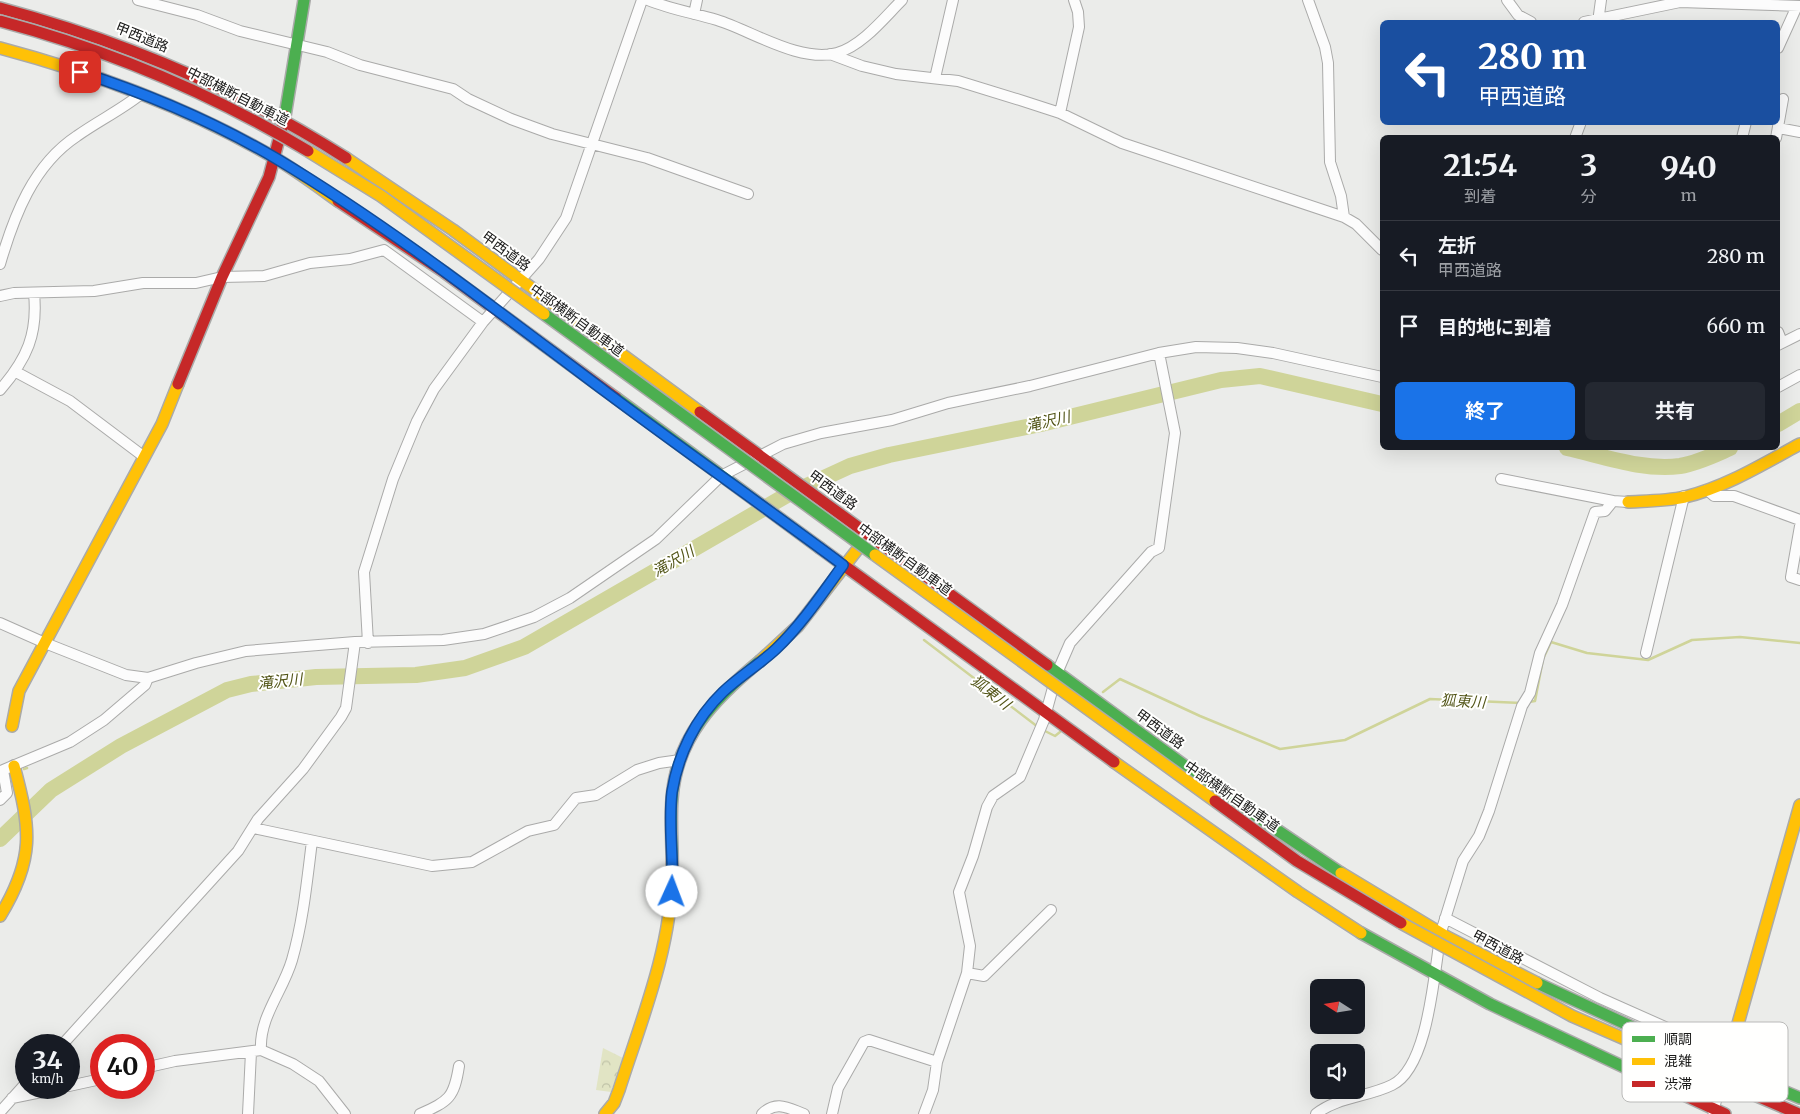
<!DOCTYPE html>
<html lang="ja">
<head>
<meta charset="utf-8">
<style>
	:root { --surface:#171b24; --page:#242831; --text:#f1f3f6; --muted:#9ea1a6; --line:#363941; --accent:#1a73e8 }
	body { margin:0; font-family:Merriweather,"Noto Sans JP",serif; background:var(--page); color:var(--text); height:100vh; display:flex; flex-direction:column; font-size:19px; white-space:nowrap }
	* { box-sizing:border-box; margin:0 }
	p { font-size:16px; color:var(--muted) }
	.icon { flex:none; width:28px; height:28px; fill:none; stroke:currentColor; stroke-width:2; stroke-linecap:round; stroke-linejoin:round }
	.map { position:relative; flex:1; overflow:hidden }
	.side { position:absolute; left:1380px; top:135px; width:400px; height:315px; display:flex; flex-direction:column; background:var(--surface); border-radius:8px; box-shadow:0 5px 20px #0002 }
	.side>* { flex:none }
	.hud { position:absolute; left:1380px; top:20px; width:400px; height:105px; border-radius:8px; box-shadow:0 5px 20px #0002; background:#1a4fa0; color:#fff; overflow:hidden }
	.needle { width:32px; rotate:282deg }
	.tools { position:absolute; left:1310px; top:979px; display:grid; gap:10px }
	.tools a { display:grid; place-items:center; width:55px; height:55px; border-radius:8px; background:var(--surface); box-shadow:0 5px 20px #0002; font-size:25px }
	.speed { position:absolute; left:15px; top:1034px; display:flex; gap:10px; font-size:25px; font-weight:700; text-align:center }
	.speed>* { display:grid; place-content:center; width:65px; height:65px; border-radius:50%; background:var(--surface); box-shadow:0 5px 20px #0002; line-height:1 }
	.speed small { font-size:12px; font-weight:400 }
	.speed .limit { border:8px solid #d22; background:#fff; color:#111 }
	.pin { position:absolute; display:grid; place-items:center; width:42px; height:42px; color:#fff; margin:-21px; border-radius:10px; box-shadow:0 2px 8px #0006 }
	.me { position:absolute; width:55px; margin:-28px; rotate:2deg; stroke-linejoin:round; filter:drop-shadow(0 0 4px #0008) }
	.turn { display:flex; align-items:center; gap:18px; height:105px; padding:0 15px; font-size:22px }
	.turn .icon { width:65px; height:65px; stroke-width:2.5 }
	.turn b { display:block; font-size:35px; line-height:42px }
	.eta { display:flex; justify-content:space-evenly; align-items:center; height:85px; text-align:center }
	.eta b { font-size:30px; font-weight:700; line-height:35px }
	.cta { display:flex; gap:10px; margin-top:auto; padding:10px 15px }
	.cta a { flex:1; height:58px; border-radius:8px; background:var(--accent); color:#fff; font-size:20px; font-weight:700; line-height:58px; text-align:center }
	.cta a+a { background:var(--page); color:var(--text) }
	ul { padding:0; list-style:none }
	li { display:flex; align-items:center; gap:15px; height:70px; padding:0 15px; border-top:1px solid var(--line) }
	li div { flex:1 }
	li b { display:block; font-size:19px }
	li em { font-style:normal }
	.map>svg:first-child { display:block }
	.forest { fill:url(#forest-crowns) }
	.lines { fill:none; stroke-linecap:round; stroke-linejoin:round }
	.stream { stroke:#cfd499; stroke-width:2.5 }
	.river { stroke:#cfd499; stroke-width:16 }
	.street-casing { stroke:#aaaaa9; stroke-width:12 }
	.fast-casing { stroke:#aaaaa9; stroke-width:14 }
	.slow-casing { stroke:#aaaaa9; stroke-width:14 }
	.jam-casing { stroke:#aaaaa9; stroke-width:14 }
	.street { stroke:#fcfcfc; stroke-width:10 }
	.fast { stroke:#4caf50; stroke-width:11 }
	.slow { stroke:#ffc107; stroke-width:11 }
	.jam { stroke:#c62828; stroke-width:11 }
	.fast-bridge-casing { stroke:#aaaaa9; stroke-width:14; stroke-linecap:butt }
	.slow-bridge-casing { stroke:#aaaaa9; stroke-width:14; stroke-linecap:butt }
	.jam-bridge-casing { stroke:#aaaaa9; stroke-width:14; stroke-linecap:butt }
	.fast-bridge { stroke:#4caf50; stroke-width:11 }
	.slow-bridge { stroke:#ffc107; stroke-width:11 }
	.jam-bridge { stroke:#c62828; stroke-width:11 }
	.route-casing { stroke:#114b97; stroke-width:12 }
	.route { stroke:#1a73e8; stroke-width:9 }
	.labels { text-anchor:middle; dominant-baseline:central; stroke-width:4; stroke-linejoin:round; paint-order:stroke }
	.street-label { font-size:14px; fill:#191918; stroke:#fffffe }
	.water-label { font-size:15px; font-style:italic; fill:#515416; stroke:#fffffe }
	.key { fill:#fffffe; stroke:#babab9; stroke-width:1 }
	.key-label { font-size:14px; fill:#191918 }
</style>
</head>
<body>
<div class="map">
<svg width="1800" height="1114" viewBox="0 0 1800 1114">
	<defs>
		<pattern id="forest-crowns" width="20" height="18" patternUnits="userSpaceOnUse" patternTransform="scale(1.25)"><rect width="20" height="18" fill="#e1e4c4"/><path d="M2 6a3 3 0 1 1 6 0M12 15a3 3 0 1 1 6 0" fill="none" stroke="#c0c3a8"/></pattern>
	</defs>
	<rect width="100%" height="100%" fill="#ebecea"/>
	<path class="forest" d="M603,1048l20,10 -12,34 -15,-2z"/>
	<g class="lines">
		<path class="stream" d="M924,640l114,87
			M1103,692l17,-13 80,37 80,33 65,-9 85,-41 91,4
			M1529,702l6,-1 8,-42 8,-17 36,11 61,7 44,-20 48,-3 60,6
			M1043,730l12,6 5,-4
			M24,769l3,-1"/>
		<path class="river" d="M1778,424l22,-13
			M1567,448c36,8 76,23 113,18 18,-3 34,-11 50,-18
			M0,839l51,-49 70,-44 106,-56 24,-6 65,-7 100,-2 49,-7 59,-21 263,-152 63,-29 39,-11 152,-31 180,-44 39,-4 122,28"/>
		<g class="street-casing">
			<path id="street" d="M138,0l59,15 43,16 87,21 33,13 93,24 15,10 43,20 41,15 95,24 101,36
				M648,0c22,9 46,13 69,20 35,11 83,43 120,33 25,-7 47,-35 65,-53
				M1308,0l17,47 3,16 2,99 11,34 3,21
				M1507,0l11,15 13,7
				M694,14l3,-14
				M1584,22l96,-20 120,4
				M1598,22l3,-22
				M1778,48l19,-42
				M830,54l32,12 34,8 62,7 65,20 37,12 62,30 222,74 12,7 26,26
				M935,78l18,-78
				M1060,113l19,-86 -1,-15 -4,-12
				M1778,128l22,4
				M1575,138l6,-16
				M1742,138l4,-16
				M1776,138l7,-39
				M0,264c14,-48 33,-99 77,-128 21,-15 44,-26 64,-42
				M0,296l14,-3 80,-2 49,-8h53l26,-6 42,-1 46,-13 40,-4 34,-9 99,72
				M1778,332l4,10
				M1778,345l22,-11
				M16,372l54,29 73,55
				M1778,387l22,-12
				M0,390c27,-31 38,-56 34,-97
				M1501,479l112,22
				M1707,490l7,6h20l66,24
				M1800,526l-9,51 9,3
				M0,623l45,20 81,32 22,3 48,-15 50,-12 109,-9 88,-2 41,-6 50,-17 36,-19 86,-59 65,-63 62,-32 38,-11 71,-13 56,-17 82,-17 129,-33 37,-6 41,1 36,5 109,24
				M368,643l-4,-71 29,-93 24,-58 17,-32 49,-67 56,-63 27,-41 76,-218
				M1646,653l38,-157
				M0,800l7,-7 -4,-23 67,-28 34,-22 41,-35 3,-7
				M253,828l179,38 40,-4 56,-31 26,-6 22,-27 20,-3 41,-25 22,-7 21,-3
				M1445,918l155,80 128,57
				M967,973l17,3 67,-66
				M62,1045l176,-194 20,-32 45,-50 38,-52 5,-9 9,-66
				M261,1050c-2,-33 22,-59 31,-90 11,-38 15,-79 20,-119
				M144,1068l31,-7 86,-11 32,14 26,17 26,33
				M69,1086l32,-7
				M12,1098l49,-10
				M1713,1111l10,-34
				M0,1112l26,-29
				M248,1114l3,-62
				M420,1114c29,-13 34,-16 39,-48
				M762,1114c14,-14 26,-6 42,0
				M832,1114l6,-26 26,-46 5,-2 68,22
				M924,1114l9,-24 4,-28 30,-89 3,-27 -11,-54 14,-36 14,-49 6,-11 27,-19 24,-57 13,-47 13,-30 81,-91 8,-4 16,-115 -16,-80
				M1316,1114c21,-17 52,-17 76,-29 37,-18 42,-114 49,-153l22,-71 16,-25 10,-25 33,-105 8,-13 10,-40 22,-48 33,-93 10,-1 8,-10 15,1"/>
		</g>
		<g class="fast-casing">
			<path id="fast" d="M285,116l19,-116
				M616,398l204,150
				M1047,665l175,128 119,80
				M672,876c1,-26 -2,-52 0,-77 4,-62 43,-101 88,-138
				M1361,933l129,71 168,79
				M1537,983l104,48 159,67"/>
		</g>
		<g class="slow-casing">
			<path id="slow" d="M0,48c94,25 191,61 275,110 22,13 42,28 63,43
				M346,158l107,72 247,182
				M1628,502c19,-1 38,-1 57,-5 41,-10 78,-33 115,-53
				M760,661l38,-35 69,-89
				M12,726l7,-35 143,-267 16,-40
				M1114,762l184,130 63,41
				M1341,873l106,64 90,46
				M0,916c35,-57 31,-87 14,-150
				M1726,1066l74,-261
				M605,1114l9,-11 5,-13c22,-69 52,-141 53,-214"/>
		</g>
		<g class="jam-casing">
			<path id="jam" d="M0,8c123,33 238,81 346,150
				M338,201l106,71 172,126
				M178,384l44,-107 47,-100 16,-61
				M700,412l347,253
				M820,548l294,214
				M1658,1083l67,31"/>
		</g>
		<use href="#street" class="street"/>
		<use href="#fast" class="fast"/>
		<use href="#slow" class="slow"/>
		<use href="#jam" class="jam"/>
		<g class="fast-bridge-casing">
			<path id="fast-bridge" d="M544,314l331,241"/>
		</g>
		<g class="slow-bridge-casing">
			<path id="slow-bridge" d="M308,151l73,45 163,118
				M875,555l340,246
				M1401,923l171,93 131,57"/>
		</g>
		<g class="jam-bridge-casing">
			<path id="jam-bridge" d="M0,21c109,29 211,72 308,130
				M1215,801l82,60 104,62
				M1703,1073l96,41"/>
		</g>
		<use href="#fast-bridge" class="fast-bridge"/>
		<use href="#slow-bridge" class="slow-bridge"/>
		<use href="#jam-bridge" class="jam-bridge"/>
	</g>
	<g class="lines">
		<g class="route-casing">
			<path id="route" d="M80,72c68,22 136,51 197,87 115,69 222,153 329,233 79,59 159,115 237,173 -21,29 -41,59 -67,84 -16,15 -36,27 -53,43 -28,27 -45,63 -51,100 -4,33 2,67 0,100"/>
		</g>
		<use href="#route" class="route"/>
	</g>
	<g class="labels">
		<g class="street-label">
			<text transform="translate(142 37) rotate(22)">甲西道路</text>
			<text transform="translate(238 96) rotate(27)">中部横断自動車道</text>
			<text transform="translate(506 251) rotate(36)">甲西道路</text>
			<text transform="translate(577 320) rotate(36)">中部横断自動車道</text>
			<text transform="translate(833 490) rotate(36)">甲西道路</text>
			<text transform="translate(905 559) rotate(36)">中部横断自動車道</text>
			<text transform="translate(1160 729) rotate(36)">甲西道路</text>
			<text transform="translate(1232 796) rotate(35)">中部横断自動車道</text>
			<text transform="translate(1498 947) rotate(28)">甲西道路</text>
		</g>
		<g class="water-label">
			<text transform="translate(1048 421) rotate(-13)">滝沢川</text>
			<text transform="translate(673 561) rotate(-30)">滝沢川</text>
			<text transform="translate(280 681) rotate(-6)">滝沢川</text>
			<text transform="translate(991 692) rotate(38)">狐東川</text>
			<text transform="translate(1463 701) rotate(3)">狐東川</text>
		</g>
	</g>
	<rect x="1622" y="1022" width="166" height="80" rx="8" class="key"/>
	<rect x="1632" y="1036" width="23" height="6" fill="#4caf50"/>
	<rect x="1632" y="1058" width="23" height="7" fill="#ffc107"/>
	<rect x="1632" y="1081" width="23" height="6" fill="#c62828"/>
	<g class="key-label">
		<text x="1664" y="1044">順調</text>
		<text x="1664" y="1066">混雑</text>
		<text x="1664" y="1089">渋滞</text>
	</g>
</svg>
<div class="tools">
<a><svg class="needle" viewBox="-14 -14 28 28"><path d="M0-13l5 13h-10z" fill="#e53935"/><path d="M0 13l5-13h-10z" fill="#9ea1a6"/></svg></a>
<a><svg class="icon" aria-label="sound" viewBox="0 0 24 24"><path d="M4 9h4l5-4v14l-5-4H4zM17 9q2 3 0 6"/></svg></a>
</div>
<div class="speed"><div>34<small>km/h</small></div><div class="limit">40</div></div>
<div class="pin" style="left:80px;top:72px;background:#d93025"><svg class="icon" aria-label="arrive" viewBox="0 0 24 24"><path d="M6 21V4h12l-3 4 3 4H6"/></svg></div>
<svg class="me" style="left:672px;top:892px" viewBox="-20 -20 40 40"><circle r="19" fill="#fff"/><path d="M0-13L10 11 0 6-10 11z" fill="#1a73e8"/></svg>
<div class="hud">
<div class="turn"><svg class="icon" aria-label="left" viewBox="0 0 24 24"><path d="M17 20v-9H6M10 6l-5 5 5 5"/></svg><div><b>280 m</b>甲西道路</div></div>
</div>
<section class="side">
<div class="eta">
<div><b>21:54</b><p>到着</p></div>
<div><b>3</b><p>分</p></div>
<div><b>940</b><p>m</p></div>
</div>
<ul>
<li><svg class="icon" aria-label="left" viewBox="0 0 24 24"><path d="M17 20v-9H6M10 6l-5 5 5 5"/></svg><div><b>左折</b><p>甲西道路</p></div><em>280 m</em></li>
<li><svg class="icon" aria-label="arrive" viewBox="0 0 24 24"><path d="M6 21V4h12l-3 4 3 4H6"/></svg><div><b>目的地に到着</b></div><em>660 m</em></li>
</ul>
<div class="cta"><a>終了</a><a>共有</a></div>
</section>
</div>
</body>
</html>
